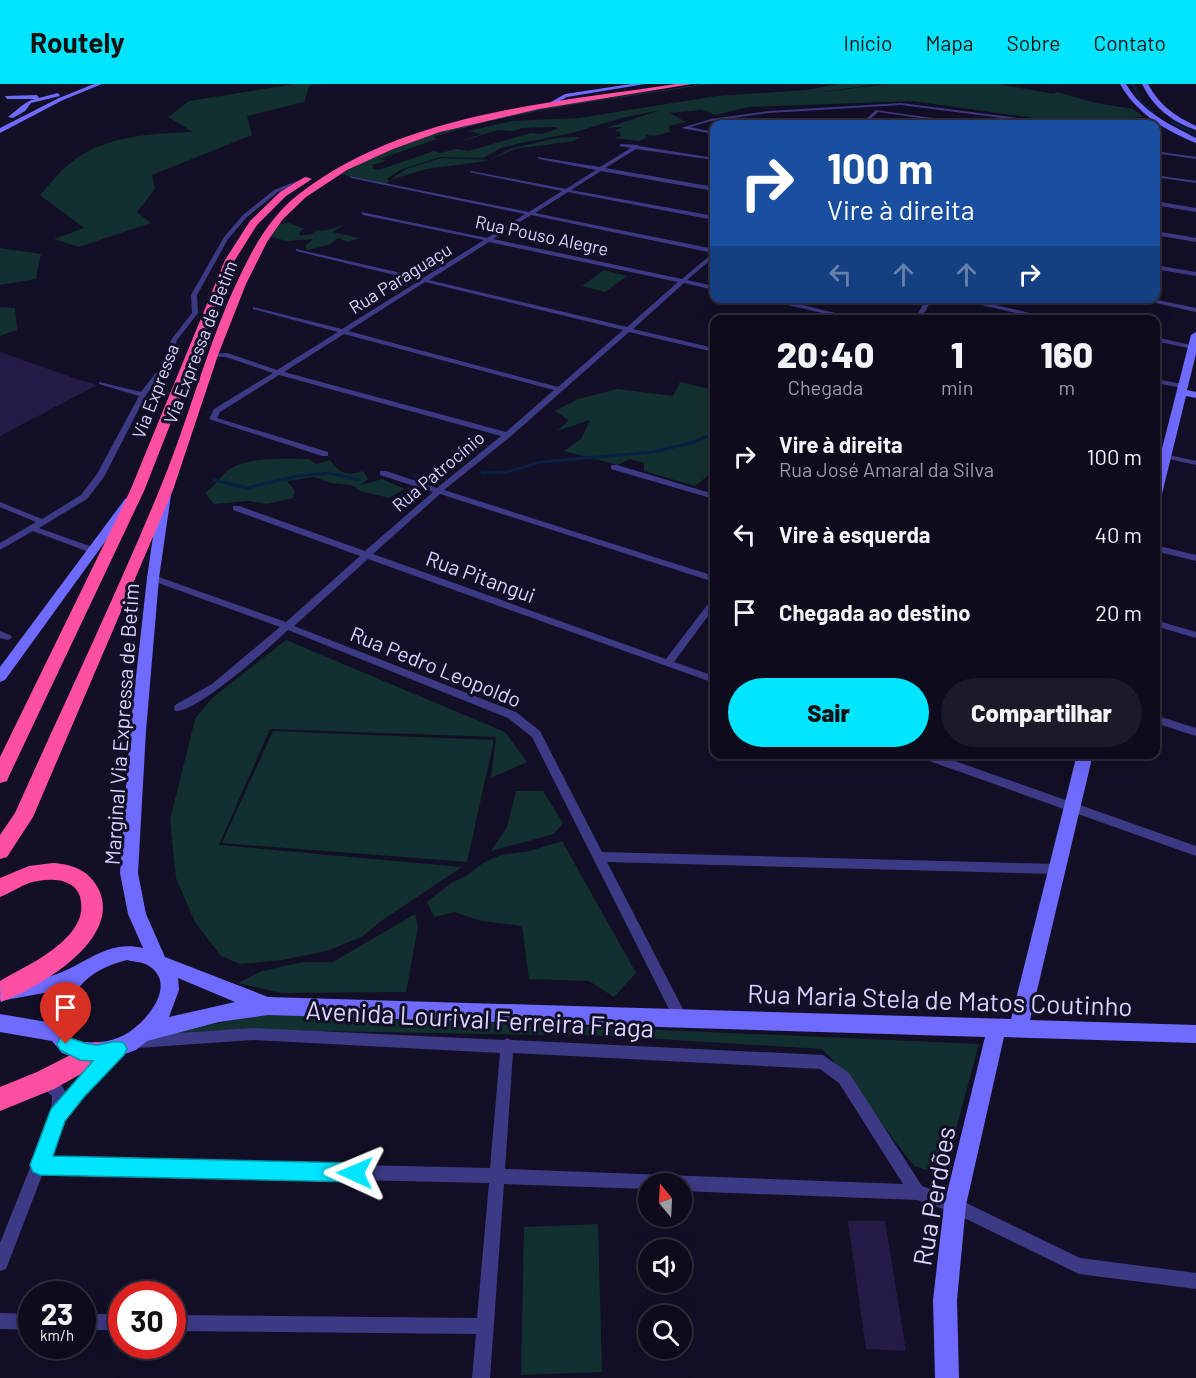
<!DOCTYPE html>
<html lang="pt">
<head>
<meta charset="utf-8">
<style>
	:root { --surface:#0e0b1c; --page:#1c1929; --text:#f1f3f6; --muted:#9b9ba3; --line:#2e2b3b; --accent:#00e5ff }
	body { margin:0; font-family:Barlow,sans-serif; background:var(--page); color:var(--text); height:100vh; display:flex; flex-direction:column; font-size:22px; white-space:nowrap }
	* { box-sizing:border-box; margin:0 }
	p { font-size:20px; color:var(--muted) }
	.icon { flex:none; width:33px; height:33px; fill:none; stroke:currentColor; stroke-width:2; stroke-linecap:round; stroke-linejoin:round }
	.map { position:relative; flex:1; overflow:hidden }
	.side { position:absolute; left:710px; top:231px; width:450px; height:444px; display:flex; flex-direction:column; background:var(--surface); border-radius:12px; box-shadow:0 6px 24px #0002,0 0 0 2px var(--line) }
	.side>* { flex:none }
	.banner { position:absolute; left:710px; top:36px; width:450px; height:183px; border-radius:12px; box-shadow:0 6px 24px #0002,0 0 0 2px var(--line); background:#1a4fa0; color:#fff; overflow:hidden }
	.needle { width:39px; rotate:342deg }
	.controls { position:absolute; left:638px; top:1089px; display:grid; gap:12px }
	.controls a { display:grid; place-items:center; width:54px; height:54px; border-radius:50%; background:var(--surface); box-shadow:0 6px 24px #0002,0 0 0 2px var(--line); font-size:30px }
	.speed { position:absolute; left:18px; top:1197px; display:flex; gap:12px; font-size:30px; font-weight:700; text-align:center }
	.speed>* { display:grid; place-content:center; width:78px; height:78px; border-radius:50%; background:var(--surface); box-shadow:0 6px 24px #0002,0 0 0 2px var(--line); line-height:1 }
	.speed small { font-size:15px; font-weight:400 }
	.speed .limit { border:9px solid #d22; background:#fff; color:#111 }
	.pin { position:absolute; display:grid; place-items:center; width:51px; height:51px; color:#fff; margin:-62px -26px; border-radius:50% 50% 50% 0; rotate:-45deg; box-shadow:0 0 6px #0007 }
	.pin .icon { rotate:45deg }
	.me { position:absolute; width:66px; margin:-33px; rotate:271deg; stroke-linejoin:round; filter:drop-shadow(0 0 4px #0008) }
	.turn { display:flex; align-items:center; gap:21px; height:126px; padding:0 18px; font-size:27px }
	.turn .icon { width:78px; height:78px; stroke-width:2.5 }
	.turn b { display:block; font-size:42px; line-height:51px }
	.lanes { display:flex; align-items:center; height:57px; padding:0 18px; background:#0003; justify-content:center; gap:30px; direction:ltr }
	.lanes .off { opacity:.35 }
	.eta { display:flex; justify-content:space-evenly; align-items:center; height:102px; text-align:center }
	.eta b { font-size:36px; font-weight:800; line-height:42px }
	.action { display:flex; gap:12px; margin-top:auto; padding:12px 18px }
	.action a { flex:1; height:69px; border-radius:36px; background:var(--accent); color:#111; font-size:24px; font-weight:800; line-height:69px; text-align:center }
	.action a+a { background:var(--page); color:var(--text) }
	ul { padding:0; list-style:none }
	li { display:flex; align-items:center; gap:18px; height:78px; padding:0 18px }
	li div { flex:1 }
	li b { display:block; font-size:22px }
	li em { font-style:normal }
	header { display:flex; align-items:center; gap:36px; box-sizing:border-box; height:84px; padding:0 30px; background:var(--accent); color:#111 }
	header strong { font-size:28px }
	nav { display:flex; gap:33px; margin-inline-start:auto; font-size:21px }
	.map>svg:first-child { display:block }
	.green { fill:#12302f }
	.lines { fill:none; stroke-linecap:round; stroke-linejoin:round }
	.stream-far1 { stroke:#0a1f44; stroke-width:2 }
	.stream { stroke:#0a1f44; stroke-width:3 }
	.building { fill:#241b47 }
	.street { fill:#3d3a85; fill-rule:evenodd }
	.secondary { fill:#6f6bff; fill-rule:evenodd }
	.highway { fill:#ff4fa3; fill-rule:evenodd }
	.route { fill:#00e5ff; stroke:#0095a6; stroke-width:1.5 }
	.labels { text-anchor:middle; dominant-baseline:central; stroke-width:6; stroke-linejoin:round; paint-order:stroke }
	.far-street-label { font-size:18px; fill:#d9d4ff; stroke:#130f26 }
	.street-label { font-size:21px; fill:#d9d4ff; stroke:#130f26 }
	.near-street-label { font-size:26px; fill:#d9d4ff; stroke:#130f26 }
</style>
</head>
<body>
<header>
<strong>Routely</strong>
<nav><a>Início</a><a>Mapa</a><a>Sobre</a><a>Contato</a></nav>
</header>
<div class="map">
<svg width="1196" height="1294" viewBox="0 0 1196 1294">
	<rect width="100%" height="100%" fill="#130f26"/>
	<path class="green" d="M295,0h19l-5,2 -5,16 -57,14 5,19 -100,40 3,14 -18,23 14,11 -72,24 -25,-8 30,-11 -44,-33c9,-10 18,-22 29,-31 34,-29 81,-30 124,-32l-25,-15 21,-16z
		M703,0h6c-91,15 -186,24 -275,53l3,2 -57,20 6,2 -14,4 2,2 -2,1 7,2 55,-19 6,2 17,-4 11,2 63,-18 11,1 15,-5 -1,-2 -35,1 -7,3 -16,-1 -42,13 25,-9 -12,-3 42,-10 68,-3 138,-22 89,-6 33,-6h39l-63,9 74,-9h108l57,10 3,-2 39,11 37,6 10,8 -81,5 -150,-21 -164,6 -32,8 -15,-5 -32,3 17,9 -17,4 1,6 -16,4 -8,-1v3l-7,3 -25,-3 7,-2 -1,-4 -6,-1 9,-4 -17,1 55,-18 -36,7 -53,16 -56,11 -15,4 -18,10 -43,-1 -40,13 -13,9 3,2 -5,3 -44,-10c105,-61 244,-71 362,-90z
		M580,53l-6,4 -59,8 -28,12 -61,8 -36,11 16,-11 35,-11 48,2 23,-12 45,-10z
		M289,139l16,6 -5,2 -1,4h11l8,-5c10,3 21,-6 33,-6l-7,1 -12,7 28,6 -12,4 -10,-4 -9,7 -22,5 -2,-4 8,-7 -26,2 -16,-4 9,-13z
		M0,164l41,6 -5,25 -36,6z
		M604,186l23,6 -22,16 -23,-6z
		M0,223l15,1 2,22 -17,6z
		M680,298l34,8v81l-19,15 -51,-15v-8l-14,-4 -12,6 -54,-14 17,-12 9,-19 -33,11 12,-11 -14,-9 23,-12 39,-10 56,7z
		M308,375l9,5 13,-4c9,13 17,17 33,11l5,8 -7,6 21,-6 23,10 -16,9 -29,-7 -8,-6 -21,-2 -17,-6 -27,4 8,10 -2,7 -26,6 -18,-3 -35,3 -9,-11c10,-7 12,-12 20,-20 16,-17 60,-14 83,-14z
		M286,556l219,92 22,30 -36,16 5,-41 -226,-8 -51,116 243,22 -81,54 -19,16 -36,14 -44,9 -42,4 -19,-8 -26,-34 -19,-44 -6,-58 25,-101 17,-21z
		M273,647l221,9 -27,122 -245,-19z
		M516,707h27l20,32 -9,11 -63,17 16,-24z
		M562,757l74,132 -22,24 -25,-16 -60,-2 -7,-53 -41,-5 -26,-9 -21,5 -7,-15 24,-19 15,-7 17,-13 18,-8 29,-4z
		M415,830l3,13 -12,65 -125,1 -43,-10 24,-12 41,-9h30z
		M305,930l674,30 -34,126 -15,1 -16,-5 -82,-107 -10,-10 -211,-13 -362,-6 -85,5 92,-20z
		M598,1140l4,148 -81,3 3,-148z"/>
	<g class="lines">
		<path class="stream-far1" d="M1133,0l7,17 13,11
			M1172,38l24,13"/>
		<path class="stream" d="M482,389l25,-1 34,-10 112,-10 41,-10 20,-9
			M415,392l32,-1
			M214,396l33,8 50,-12 32,-3 30,7"/>
	</g>
	<path class="building" d="M0,268l77,27 20,6 -97,51z
		M848,1137h37l21,130 -40,-2z"/>
	<g class="lines">
		<path class="street" d="M901,19l155,20 101,-5 2,1 -109,5 -149,-19 -132,8 -58,8 -21,6 24,5v2l-33,-6 30,-9 58,-8z
			M876,26l91,13 2,1h-8l-83,-12 -13,12h-4z
			M783,35l30,4 2,1 -34,-3z
			M621,60l16,1 2,1 75,12v2l-78,-11 -31,19 109,19v4l-113,-20 -30,19 143,26v4l-146,-28 -33,21 179,36v8l-27,23 27,6v4l-30,-7 -51,46 81,19v4l-85,-20 -119,105 -66,53 270,86v6l-274,-88 -67,60 293,105 45,-59 3,-1v9l-40,54 40,14v7l-346,-124 -74,67 222,86 24,19 62,121 455,12 4,2 2,3 -2,3 -4,2 -450,-12 79,153 2,4 -2,4 -5,2 -5,-2 -144,-286 -24,-19 -220,-88c-17,16 -92,84 -113,81l-1,-3 1,-3 37,-21 68,-57 -130,-47 -1,-2 4,-3 3,1 130,46 74,-66 -127,-46v-4h6l126,45 68,-59 -53,-17v-4h6l51,17 64,-52 -222,-61 -59,37 -3,6 111,34v4h-6l-113,-37 5,-10 59,-36 -47,-16 -16,-1v-2l17,-1 50,17 61,-38 -85,-23v-2l89,22 77,-48 -123,-30v-2l127,29 61,-38 -121,-25 -2,-3 126,26 38,-24 -174,-36 -2,-2 180,36 33,-21 -93,-19 2,-1 95,18 30,-19 -57,-11 -2,-2 63,10 31,-19 -12,-2zM531,131l182,38 -31,26 -189,-40zM489,158l189,40 -51,45 -198,-47zM425,198l198,48 -65,57 -210,-56zM344,250l210,56 -48,42 -222,-60z
			M1155,67l41,6v2l-41,-6z
			M1155,91l41,6v2l-41,-6z
			M307,93l4,1 -33,14 -31,25 -19,22 -31,56 1,18 -21,27 -6,21 -25,34 -42,82 -17,22 -48,29 56,20v4h-6l-56,-21 -33,19v-7l36,-21 -36,-15v-5l42,17 39,-24 16,-21 42,-78 -40,-12v-2l42,10 24,-31 6,-21 21,-27 -1,-18 33,-58 19,-22 31,-25z
			M1155,117l41,7v4l-41,-7z
			M1155,147l41,7v4l-41,-7z
			M1155,181l41,7v4l-41,-7z
			M759,214h14l92,22h-14z
			M927,214h6l-13,22h-6z
			M951,214h14l95,22h-14z
			M1133,214h15l48,10v4z
			M1155,253l40,9 1,1 -3,2 -38,-8z
			M1155,295l28,5 4,2 -4,2 -28,-5z
			M1155,368l41,9v4l-41,-9z
			M611,381h6l97,29v5l-103,-30z
			M1155,461l41,10v6l-41,-10z
			M1155,536l41,12v6l-41,-12z
			M0,547l10,4 2,2 -2,2 -3,1 -7,-2z
			M1155,631l41,13v8l-41,-13z
			M917,670h18l261,92v10l-278,-99z
			M253,944l251,12 3,-2 4,2 312,15 26,18 73,113 38,14 120,58 116,15v16l-117,-15 -127,-62 -35,-12 -236,-9v-7h-33v5l-144,-5 -14,194h-18l4,-44 -304,-3v-16l305,3 12,-135 -446,-10 -37,96 -6,2v-28l51,-128 1,-19 -12,-10 -2,-5 2,-5 5,-2c8,3 18,11 21,19l45,-47 5,-2 5,2 2,5 -2,5 -39,39 -19,25 -14,38 441,10 10,-115 -247,-13 -116,8 -5,-1 -2,-5 2,-5 5,-1zM513,969l307,16 19,14 64,101 -398,-15z
			M0,1229l32,1v16l-32,-1z
			M82,1230h40v16h-40z"/>
		<path class="secondary" d="M94,0h8l-39,16 -63,33v-5l59,-30z
			M631,0h14l-78,13 -13,7 -3,-2 14,-8z
			M1120,0h6c16,28 43,40 70,54v5c-30,-12 -60,-30 -76,-59z
			M1142,0h6c12,22 26,31 48,42v4c-25,-9 -42,-22 -54,-46z
			M58,9l2,3 -29,7 -6,8 -12,7 -5,-1c8,-6 17,-16 27,-18h-28l-2,-3 32,-1 2,3z
			M1196,248v22l-9,36 9,2v6l-10,-2 -25,102 -6,3v-25l36,-141z
			M165,408l6,3 -12,83 -13,153 -8,142 8,41 19,43 103,40 743,22 66,-265h16l-63,266 166,5v18l-192,-6 -38,168 -9,95 2,78h-24l-2,-78 11,-95 41,-168 -717,-22 -49,7 -72,19 -11,9 -30,11 -25,-1 -19,-7 -10,-12 -52,-9v-18l47,8 2,-17 6,-14 -55,10v-18c17,-2 35,-2 51,-7 34,-10 54,-37 92,-28l-15,-34 -8,-41 10,-142 17,-153 12,-83zM127,876c7,2 17,2 22,6 31,20 -7,62 -29,71 -12,5 -23,6 -36,5 -35,-3 -13,-49 2,-62 12,-11 26,-16 41,-20zM178,894l57,24 -66,15 10,-27z
			M129,413l6,4 -2,2 -128,177 -5,2v-15l125,-168z"/>
		<path class="highway" d="M676,0h16l-153,25 -99,23 -47,17 -46,21 -41,27 -23,22 -16,23 -21,42 -28,71 -45,135 -140,327 -26,40 -7,2v-24l15,-22c48,-107 99,-214 144,-322 26,-62 43,-127 69,-189 18,-40 36,-81 71,-108 105,-81 251,-91 377,-110z
			M305,93l7,2 -26,17 -29,29 -22,35 -91,231 -135,285 -2,5 -7,2v-26l130,-266 95,-231 25,-39 30,-29z
			M53,779c20,1 37,8 46,27 23,50 -61,98 -98,112l-1,-21c24,-14 50,-25 69,-46 8,-9 14,-20 12,-33 -2,-25 -33,-25 -52,-19 -10,4 -19,10 -29,14v-19l29,-12z
			M96,958l8,3 4,8 -4,8 -50,28 -54,22v-24l37,-15z"/>
	</g>
	<path class="route" d="M66,952c10,4 18,8 29,9 10,0 19,-6 29,-2l3,6 -3,6 -40,42 -19,24 -12,35 302,7 6,3 3,7 -3,6 -6,3 -315,-7 -7,-3 -3,-7 21,-56 42,-48 -13,-1 -20,-10 -3,-6 3,-6z"/>
	<g class="labels">
		<g class="far-street-label">
			<text transform="translate(542 151) rotate(12)">Rua Pouso Alegre</text>
			<text transform="translate(400 194) rotate(-32)">Rua Paraguaçu</text>
			<text transform="translate(200 258) rotate(-69)">Via Expressa de Betim</text>
			<text transform="translate(155 307) rotate(-69)">Via Expressa</text>
			<text transform="translate(438 387) rotate(-40)">Rua Patrocínio</text>
		</g>
		<g class="street-label">
			<text transform="translate(481 492) rotate(20)">Rua Pitangui</text>
			<text transform="translate(436 582) rotate(22)">Rua Pedro Leopoldo</text>
			<text transform="translate(121 640) rotate(-86)">Marginal Via Expressa de Betim</text>
		</g>
		<g class="near-street-label">
			<text transform="translate(940 915) rotate(2)">Rua Maria Stela de Matos Coutinho</text>
			<text transform="translate(480 934) rotate(3)">Avenida Lourival Ferreira Fraga</text>
			<text transform="translate(933 1112) rotate(-80)">Rua Perdões</text>
		</g>
	</g>
</svg>
<div class="controls">
<a><svg class="needle" viewBox="-14 -14 28 28"><path d="M0-13l5 13h-10z" fill="#e53935"/><path d="M0 13l5-13h-10z" fill="#9b9ba3"/></svg></a>
<a><svg class="icon" aria-label="sound" viewBox="0 0 24 24"><path d="M4 9h4l5-4v14l-5-4H4zM17 9q2 3 0 6"/></svg></a>
<a><svg class="icon" aria-label="search" viewBox="0 0 24 24"><circle cx="10" cy="10" r="6"/><path d="M15 15l6 6"/></svg></a>
</div>
<div class="speed"><div>23<small>km/h</small></div><div class="limit">30</div></div>
<div class="pin" style="left:66px;top:960px;background:#d93025"><svg class="icon" aria-label="arrive" viewBox="0 0 24 24"><path d="M6 21V4h12l-3 4 3 4H6"/></svg></div>
<svg class="me" style="left:355px;top:1089px" viewBox="-20 -20 40 40"><path d="M0-17L14 15 0 8-14 15z" fill="#00e5ff" stroke="#fff" stroke-width="4"/></svg>
<div class="banner">
<div class="turn"><svg class="icon" aria-label="right" viewBox="0 0 24 24"><path d="M7 20v-9h11M14 6l5 5-5 5"/></svg><div><b>100 m</b>Vire à direita</div></div>
<div class="lanes"><svg class="icon off" aria-label="left" viewBox="0 0 24 24"><path d="M17 20v-9H6M10 6l-5 5 5 5"/></svg><svg class="icon off" aria-label="ahead" viewBox="0 0 24 24"><path d="M12 20V5M6 11l6-6 6 6"/></svg><svg class="icon off" aria-label="ahead" viewBox="0 0 24 24"><path d="M12 20V5M6 11l6-6 6 6"/></svg><svg class="icon" aria-label="right" viewBox="0 0 24 24"><path d="M7 20v-9h11M14 6l5 5-5 5"/></svg></div>
</div>
<section class="side">
<div class="eta">
<div><b>20:40</b><p>Chegada</p></div>
<div><b>1</b><p>min</p></div>
<div><b>160</b><p>m</p></div>
</div>
<ul>
<li><svg class="icon" aria-label="right" viewBox="0 0 24 24"><path d="M7 20v-9h11M14 6l5 5-5 5"/></svg><div><b>Vire à direita</b><p>Rua José Amaral da Silva</p></div><em>100 m</em></li>
<li><svg class="icon" aria-label="left" viewBox="0 0 24 24"><path d="M17 20v-9H6M10 6l-5 5 5 5"/></svg><div><b>Vire à esquerda</b></div><em>40 m</em></li>
<li><svg class="icon" aria-label="arrive" viewBox="0 0 24 24"><path d="M6 21V4h12l-3 4 3 4H6"/></svg><div><b>Chegada ao destino</b></div><em>20 m</em></li>
</ul>
<div class="action"><a>Sair</a><a>Compartilhar</a></div>
</section>
</div>
</body>
</html>
